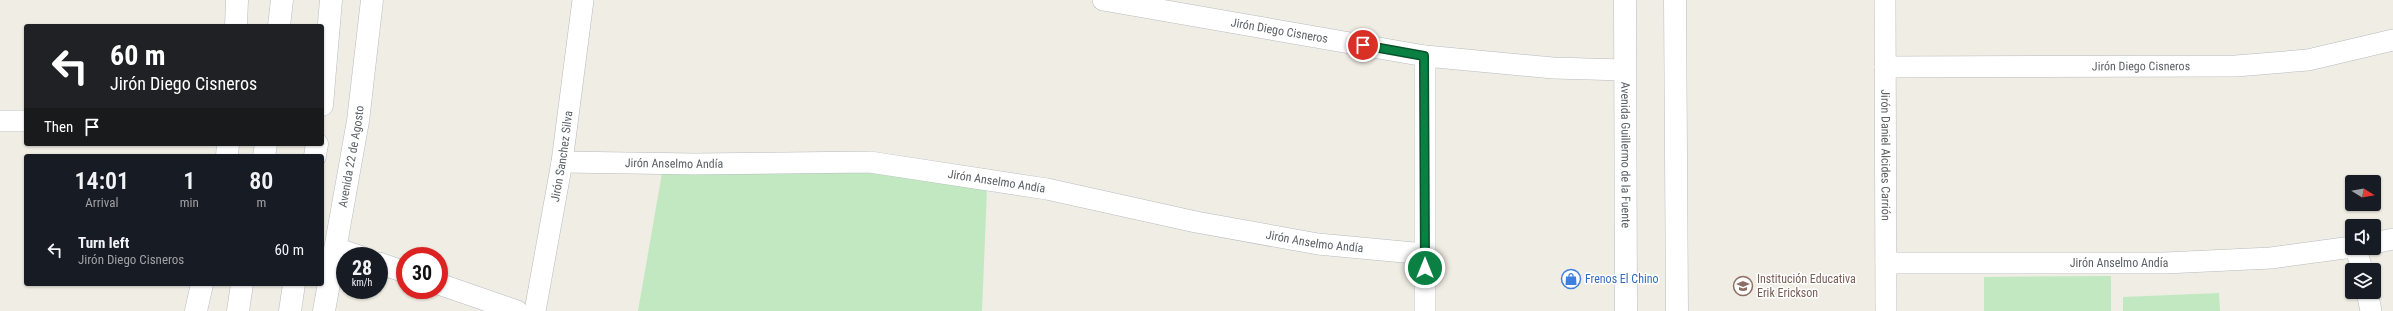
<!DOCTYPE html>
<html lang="en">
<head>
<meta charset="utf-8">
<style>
	:root { --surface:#171b24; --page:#20242c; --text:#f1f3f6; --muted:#9ea1a6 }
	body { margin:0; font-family:"Roboto Condensed",sans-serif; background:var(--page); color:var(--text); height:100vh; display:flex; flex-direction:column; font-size:15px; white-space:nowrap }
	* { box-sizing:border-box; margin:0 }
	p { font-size:13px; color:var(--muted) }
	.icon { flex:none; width:22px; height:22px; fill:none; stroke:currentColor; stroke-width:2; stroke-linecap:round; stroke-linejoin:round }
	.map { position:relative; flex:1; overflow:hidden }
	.panel { position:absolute; left:24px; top:154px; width:300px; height:132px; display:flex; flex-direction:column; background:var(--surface); border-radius:4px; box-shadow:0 1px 3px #0004 }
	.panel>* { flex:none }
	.hud { position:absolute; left:24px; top:24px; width:300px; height:122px; border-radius:4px; box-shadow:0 1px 3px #0004; background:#202124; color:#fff; overflow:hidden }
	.needle { width:26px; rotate:101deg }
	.fabs { position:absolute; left:2345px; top:175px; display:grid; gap:8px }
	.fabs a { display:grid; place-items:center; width:36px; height:36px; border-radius:4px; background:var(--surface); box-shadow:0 1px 3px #0004; font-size:20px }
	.speed { position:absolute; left:336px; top:247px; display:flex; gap:8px; font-size:20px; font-weight:700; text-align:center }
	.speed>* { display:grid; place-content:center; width:52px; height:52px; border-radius:50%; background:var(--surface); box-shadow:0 1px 3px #0004; line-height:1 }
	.speed small { font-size:10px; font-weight:400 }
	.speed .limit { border:6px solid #d22; background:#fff; color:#111 }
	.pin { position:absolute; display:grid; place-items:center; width:34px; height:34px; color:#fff; margin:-17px; border:2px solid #fff; border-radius:50%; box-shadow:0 1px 4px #0007 }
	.me { position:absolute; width:44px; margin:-22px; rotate:0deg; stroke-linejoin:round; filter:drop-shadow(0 0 3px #0008) }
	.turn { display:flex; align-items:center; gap:14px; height:84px; padding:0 20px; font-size:18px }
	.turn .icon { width:52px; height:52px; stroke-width:2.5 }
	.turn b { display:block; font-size:28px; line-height:34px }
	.then { display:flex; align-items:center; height:38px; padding:0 20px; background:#0003; gap:8px; font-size:15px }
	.eta { display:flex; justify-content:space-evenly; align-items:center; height:68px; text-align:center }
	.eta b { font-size:24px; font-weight:600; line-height:28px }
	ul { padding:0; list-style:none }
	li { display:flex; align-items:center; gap:12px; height:56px; padding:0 20px }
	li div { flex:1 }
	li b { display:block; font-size:15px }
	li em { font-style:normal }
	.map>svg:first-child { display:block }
	.green { fill:#c1e8c0 }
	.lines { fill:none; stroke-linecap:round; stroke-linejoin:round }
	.minor-casing { stroke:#b7bbbf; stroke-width:22 }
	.tertiary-casing { stroke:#b7bbbf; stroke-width:23 }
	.secondary-casing { stroke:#b8bcc1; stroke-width:23 }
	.minor { stroke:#fff; stroke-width:21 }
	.tertiary { stroke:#fff; stroke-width:22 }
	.secondary { stroke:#fff; stroke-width:22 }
	.route-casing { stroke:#07532c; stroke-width:10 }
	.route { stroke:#0b8043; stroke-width:7 }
	.labels { text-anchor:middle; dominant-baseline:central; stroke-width:3; stroke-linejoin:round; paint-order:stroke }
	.street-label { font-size:12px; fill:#5c6166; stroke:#fff }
	.shop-label { font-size:12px; fill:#366cbe; stroke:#fff; text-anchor:start }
	.education-label { font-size:12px; fill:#785e54; stroke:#fff; text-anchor:start }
</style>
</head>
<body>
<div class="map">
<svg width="2393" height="311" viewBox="0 0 2393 311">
	<rect width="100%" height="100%" fill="#f0ede4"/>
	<path class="green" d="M868,171l119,18 -5,122h-344l24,-138z
		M2111,276v35h-127v-34z
		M2219,293l1,18h-97v-14z"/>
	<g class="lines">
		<g class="minor-casing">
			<g id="minor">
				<path id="s1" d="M1103,0l322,56 128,12 71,2"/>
				<path id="s2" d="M1885,0l1,311"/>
				<path d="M1425,56v255"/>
				<path id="s3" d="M1885,67l351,-1 72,-6 85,-20"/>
				<path d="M0,121h26"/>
				<path id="s4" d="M562,162l133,2 175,-2 177,27 149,33 122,22 107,10"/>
				<path d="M2374,243l19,-4"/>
				<path d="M335,248l24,8"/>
				<path d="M2356,248l6,22"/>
				<path d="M379,263l26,9"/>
				<path id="s5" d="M1886,263h279l106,-5 81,-11"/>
				<path d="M439,284l78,27"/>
				<path d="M2367,292l4,19"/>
				<path id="s6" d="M535,311l27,-149 21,-162"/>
			</g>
		</g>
		<g class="tertiary-casing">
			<g id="tertiary">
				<path d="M236,26l1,-26"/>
				<path d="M227,156l1,-12"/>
				<path d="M196,311l6,-27"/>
				<path id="s7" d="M324,311l34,-190 14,-121"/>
			</g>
		</g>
		<g class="secondary-casing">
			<g id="secondary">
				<path id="s8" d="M1625,0l1,311"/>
				<path d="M1675,0l2,311"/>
				<path d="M279,26l3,-26"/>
				<path d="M322,105l9,-105"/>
				<path d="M264,156l2,-12"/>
				<path d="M315,156l2,-12"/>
				<path d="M238,311l4,-27"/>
				<path d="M290,311l4,-27"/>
			</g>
		</g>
		<use href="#minor" class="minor"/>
		<use href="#tertiary" class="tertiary"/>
		<use href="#secondary" class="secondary"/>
	</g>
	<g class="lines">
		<g class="route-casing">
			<path id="route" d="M1363,45l61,11 1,212"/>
		</g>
		<use href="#route" class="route"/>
	</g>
	<defs>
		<g id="shop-ring" transform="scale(1)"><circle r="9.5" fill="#fff" stroke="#3f7fe0" stroke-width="1.5"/><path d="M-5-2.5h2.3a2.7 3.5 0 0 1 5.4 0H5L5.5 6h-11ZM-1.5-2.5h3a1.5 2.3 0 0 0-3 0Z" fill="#3f7fe0"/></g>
		<g id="school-ring" transform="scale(1)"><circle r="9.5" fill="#fff" stroke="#8d6e63" stroke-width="1.5"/><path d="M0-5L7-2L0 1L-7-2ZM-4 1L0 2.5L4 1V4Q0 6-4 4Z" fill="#8d6e63"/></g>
	</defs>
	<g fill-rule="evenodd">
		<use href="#shop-ring" x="1571" y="279"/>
		<use href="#school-ring" x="1743" y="286"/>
	</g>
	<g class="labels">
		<g class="street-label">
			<text stroke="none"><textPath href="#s1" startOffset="179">Jirón Diego Cisneros</textPath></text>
			<text stroke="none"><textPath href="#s3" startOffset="256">Jirón Diego Cisneros</textPath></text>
			<text stroke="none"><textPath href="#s8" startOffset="155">Avenida Guillermo de la Fuente</textPath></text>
			<text stroke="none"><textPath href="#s2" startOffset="155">Jirón Daniel Alcides Carrión</textPath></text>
			<text stroke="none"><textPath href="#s7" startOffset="157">Avenida 22 de Agosto</textPath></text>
			<text stroke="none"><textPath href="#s6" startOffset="157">Jirón Sanchez Silva</textPath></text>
			<text stroke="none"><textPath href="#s4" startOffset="112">Jirón Anselmo Andía</textPath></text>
			<text stroke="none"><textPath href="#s4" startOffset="436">Jirón Anselmo Andía</textPath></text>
			<text stroke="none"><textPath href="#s4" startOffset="760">Jirón Anselmo Andía</textPath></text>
			<text stroke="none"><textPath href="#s5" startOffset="233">Jirón Anselmo Andía</textPath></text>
		</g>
		<g class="shop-label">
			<text x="1585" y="279">Frenos El Chino</text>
		</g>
		<g class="education-label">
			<text x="1757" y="279">Institución Educativa<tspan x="1757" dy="14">Erik Erickson</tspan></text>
		</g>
	</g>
</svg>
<div class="fabs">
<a><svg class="needle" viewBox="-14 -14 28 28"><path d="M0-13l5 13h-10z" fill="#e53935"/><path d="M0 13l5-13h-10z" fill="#9ea1a6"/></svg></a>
<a><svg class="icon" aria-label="sound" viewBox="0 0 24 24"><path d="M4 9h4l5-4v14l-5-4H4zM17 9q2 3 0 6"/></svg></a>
<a><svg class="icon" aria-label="layers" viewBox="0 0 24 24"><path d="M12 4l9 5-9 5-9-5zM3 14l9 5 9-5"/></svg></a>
</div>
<div class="speed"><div>28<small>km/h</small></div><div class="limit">30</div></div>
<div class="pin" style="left:1363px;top:45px;background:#d93025"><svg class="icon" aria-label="arrive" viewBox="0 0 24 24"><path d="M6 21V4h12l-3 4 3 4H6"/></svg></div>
<svg class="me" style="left:1425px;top:268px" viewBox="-20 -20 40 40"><circle r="17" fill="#0b8043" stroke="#fff" stroke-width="3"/><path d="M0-11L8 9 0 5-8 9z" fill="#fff"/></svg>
<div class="hud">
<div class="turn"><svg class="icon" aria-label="left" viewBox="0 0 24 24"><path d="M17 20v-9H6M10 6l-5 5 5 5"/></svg><div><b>60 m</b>Jirón Diego Cisneros</div></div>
<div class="then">Then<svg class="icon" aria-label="arrive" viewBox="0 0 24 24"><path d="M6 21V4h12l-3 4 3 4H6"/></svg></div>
</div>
<section class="panel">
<div class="eta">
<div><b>14:01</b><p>Arrival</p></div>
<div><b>1</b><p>min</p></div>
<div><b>80</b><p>m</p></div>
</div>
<ul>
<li><svg class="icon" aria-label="left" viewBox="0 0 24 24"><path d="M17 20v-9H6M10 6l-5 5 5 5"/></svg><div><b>Turn left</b><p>Jirón Diego Cisneros</p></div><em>60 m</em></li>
</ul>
</section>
</div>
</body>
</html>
